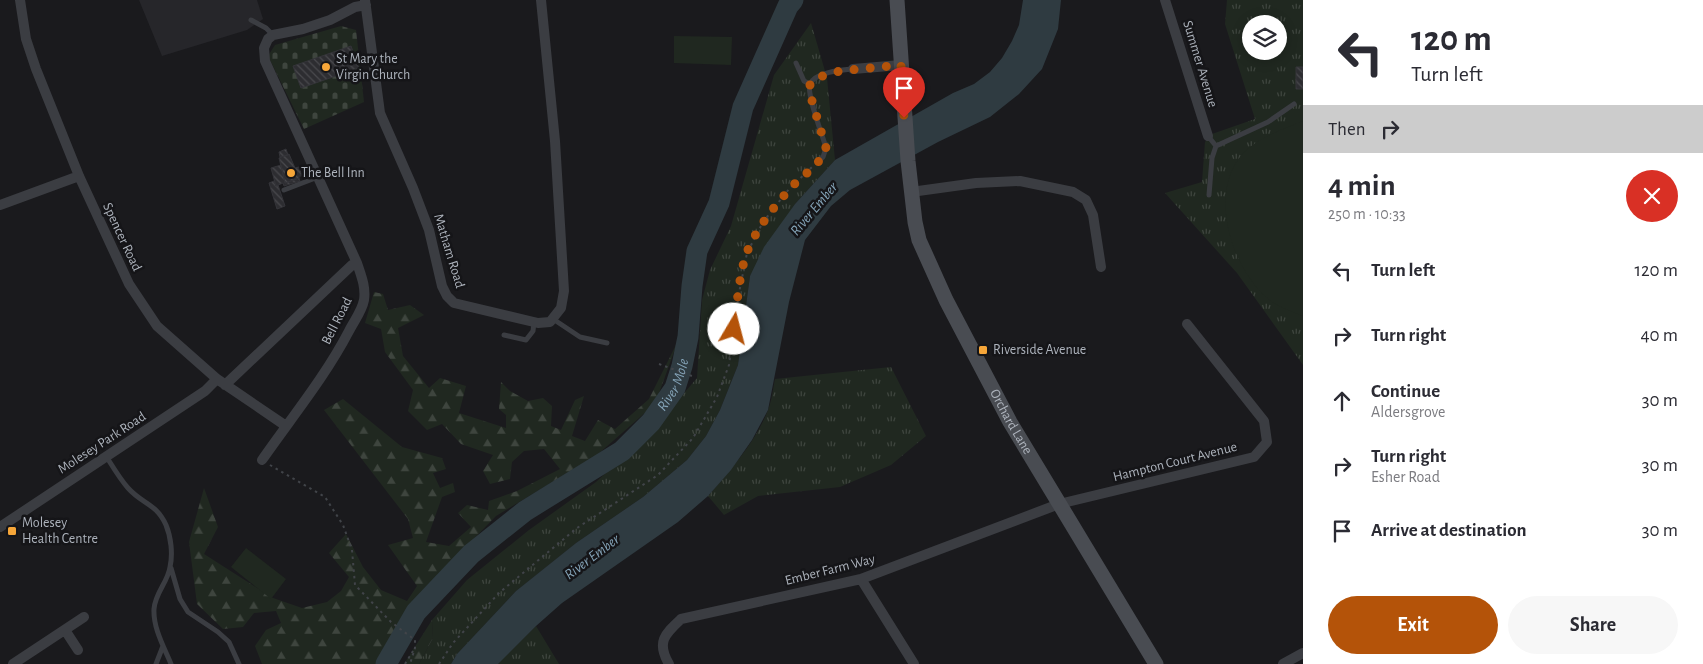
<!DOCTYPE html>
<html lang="en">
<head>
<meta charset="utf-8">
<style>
	:root { --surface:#fff; --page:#f7f7f7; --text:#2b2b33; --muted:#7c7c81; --accent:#b45309 }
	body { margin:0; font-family:"Alegreya Sans",sans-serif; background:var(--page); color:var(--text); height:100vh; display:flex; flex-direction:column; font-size:19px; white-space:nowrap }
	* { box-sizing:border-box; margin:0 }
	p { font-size:16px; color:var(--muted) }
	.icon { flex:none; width:28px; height:28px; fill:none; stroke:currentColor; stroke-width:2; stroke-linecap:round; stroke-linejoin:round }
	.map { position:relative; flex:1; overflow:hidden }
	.panel { display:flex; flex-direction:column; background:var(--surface); width:400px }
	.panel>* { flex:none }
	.hud { background:#fff; color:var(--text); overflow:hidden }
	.tools { position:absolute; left:1242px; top:15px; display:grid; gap:10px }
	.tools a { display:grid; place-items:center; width:45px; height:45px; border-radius:50%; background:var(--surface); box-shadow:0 2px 12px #0003; font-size:25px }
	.pin { position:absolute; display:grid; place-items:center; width:42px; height:42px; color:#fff; margin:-51px -21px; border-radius:50% 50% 50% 0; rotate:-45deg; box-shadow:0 0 5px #0007 }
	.pin .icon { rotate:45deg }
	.me { position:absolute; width:55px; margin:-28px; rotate:8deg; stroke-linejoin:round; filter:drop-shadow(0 0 4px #0008) }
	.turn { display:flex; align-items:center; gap:18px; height:105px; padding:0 25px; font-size:22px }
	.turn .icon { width:65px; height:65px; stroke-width:2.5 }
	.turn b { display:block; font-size:35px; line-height:42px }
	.then { display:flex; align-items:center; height:48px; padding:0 25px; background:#0003; gap:10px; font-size:19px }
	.round { display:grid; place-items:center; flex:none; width:52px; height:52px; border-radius:26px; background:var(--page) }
	.head { display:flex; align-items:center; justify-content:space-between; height:85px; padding:0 25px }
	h1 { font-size:30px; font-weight:700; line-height:38px }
	.cta { display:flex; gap:10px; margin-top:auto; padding:10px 25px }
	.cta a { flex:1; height:58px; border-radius:30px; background:var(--accent); color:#fff; font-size:20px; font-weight:700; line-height:58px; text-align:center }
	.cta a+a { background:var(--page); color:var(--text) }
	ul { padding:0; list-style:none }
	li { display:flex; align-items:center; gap:15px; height:65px; padding:0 25px }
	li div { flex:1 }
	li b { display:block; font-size:19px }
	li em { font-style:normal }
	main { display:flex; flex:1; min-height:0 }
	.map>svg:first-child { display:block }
	.built { fill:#26262a }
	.grass { fill:url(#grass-tufts); fill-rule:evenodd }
	.forest { fill:url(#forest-firs) }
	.cemetery { fill:url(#cemetery-stones) }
	.pitch { fill:#202820 }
	.water { fill:#2f3b41 }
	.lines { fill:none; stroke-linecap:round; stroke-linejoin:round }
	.river { stroke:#2f3b41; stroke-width:21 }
	.building { fill:url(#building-back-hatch); stroke:#343439 }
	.path { stroke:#414449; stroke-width:2; stroke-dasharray:2.5 4; stroke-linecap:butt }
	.lane { stroke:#3b3d42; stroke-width:5 }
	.street { stroke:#3b3d42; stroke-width:10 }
	.secondary { stroke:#494c52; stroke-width:15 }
	.route { stroke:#b45309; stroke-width:9; stroke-dasharray:0 16.2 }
	.poi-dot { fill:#f6a639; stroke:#151518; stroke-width:2 }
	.labels { text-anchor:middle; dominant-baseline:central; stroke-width:5; stroke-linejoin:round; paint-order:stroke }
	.poi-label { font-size:14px; fill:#adb3bc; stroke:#151518; text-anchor:start }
	.street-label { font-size:14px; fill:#adb3bc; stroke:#151518 }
	.water-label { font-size:15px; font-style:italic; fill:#84a3b7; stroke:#151518 }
</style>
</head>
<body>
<main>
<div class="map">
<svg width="1303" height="664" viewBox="0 0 1303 664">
	<defs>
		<pattern id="grass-tufts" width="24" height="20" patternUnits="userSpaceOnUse" patternTransform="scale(1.25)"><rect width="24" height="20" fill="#202820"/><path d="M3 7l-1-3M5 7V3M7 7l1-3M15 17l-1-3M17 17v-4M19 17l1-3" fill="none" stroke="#3e453e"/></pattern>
		<pattern id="forest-firs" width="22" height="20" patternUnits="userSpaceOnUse" patternTransform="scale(1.25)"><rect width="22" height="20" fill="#202820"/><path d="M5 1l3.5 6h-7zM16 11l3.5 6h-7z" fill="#3e453e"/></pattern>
		<pattern id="cemetery-stones" width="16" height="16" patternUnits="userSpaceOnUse" patternTransform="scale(1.25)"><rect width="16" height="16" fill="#202820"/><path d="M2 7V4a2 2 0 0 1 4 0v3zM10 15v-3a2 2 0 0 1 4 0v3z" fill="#3e453e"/></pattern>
		<pattern id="building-back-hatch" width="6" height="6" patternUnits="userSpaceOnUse" patternTransform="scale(1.25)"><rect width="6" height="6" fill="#2d2d31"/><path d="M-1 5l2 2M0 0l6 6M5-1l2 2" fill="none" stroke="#49494d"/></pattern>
	</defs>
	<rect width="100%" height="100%" fill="#1a1a1d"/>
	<path class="built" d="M139,0h118l6,19 -16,11 -85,26z"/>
	<path class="grass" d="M1227,0h76v365l-66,-92 -72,-80 37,-11 3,-40 7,-8 43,-15 -30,-95zM1251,24h28v27h-28z
		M811,23l16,55 8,82 -40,44 -45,72 -12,89 -18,45 -14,26 -19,24 -44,37 -67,46 -60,48 -59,63 -6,10h-32l14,-26 -1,-18 35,-40 62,-50 67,-48 58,-54 43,-50 5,-78 8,-30 21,-44 43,-151z
		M891,367l35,69 -35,29 -51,22 -82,9 -34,19 -16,-19c21,-24 49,-56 60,-86 4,-10 5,-21 7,-31z
		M536,626l23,38h-61l5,-6z"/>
	<path class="forest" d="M374,292l9,2 5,16 22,-5 14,10 -26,13 5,28 26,32 11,-10 26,8 -7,27 47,15v-13l-7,-6 2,-27 9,9 18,10 15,-3 9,8 -1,20 10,4 14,-30 9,-4 -12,40 13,5 13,-21 17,9 34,-30 29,-58 -23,63 -58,51 -101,61 -80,82 -39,66h-115l-7,-18 11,-16 15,-7 -5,-12 -22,2 -11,14 -20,2 -26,-25 -8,-62 15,-54 14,39 -14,27 69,44 29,10 25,-6 14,-11 8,-14 -20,-24 17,-19 17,33 18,23 26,11 10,-15 -29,-41 25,-7 -5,-19 -84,-109 19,-11 59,48 40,11 4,11 -13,4 7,15 13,-5 2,9 -13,5 -16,45 23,4 22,-19 -13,-14 9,-8 21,5 1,-9 28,-10 43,-22 -16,-20 -20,2 -12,11 -2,17 -20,5 -7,-13 10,-16 -32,-11 -19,-20 -15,6 -19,-19 5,-21 -28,-38 -4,-23 -16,-6z
		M432,620l1,18 -14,26h-15z"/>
	<path class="cemetery" d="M341,26l15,4 8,72 -60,27 -36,-73 7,-11z"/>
	<path class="pitch" d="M674,36l58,1 -1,28 -57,-2z
		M1303,121v195c-12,-5 -28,-10 -37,-19 -34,-31 -57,-100 -26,-140 15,-19 42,-27 63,-36z
		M246,548l40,31 -15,20 -40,-32z"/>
	<path class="water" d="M1023,0h38l-3,29 -16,40 -23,25 -29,23 -52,25 -88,48 -19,16 -26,34 -16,62 -21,108 -16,30 -21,30 -23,26 -30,26 -116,81 -26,23 -38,38h-47l6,-10 59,-63 60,-48 67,-46 44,-37 19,-24 14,-26 18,-45 12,-89 14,-29 31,-43 40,-44 118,-67 21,-9 16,-12 12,-14 10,-17 7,-16z"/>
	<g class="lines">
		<path class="river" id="s1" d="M386,664l30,-52 55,-58 54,-43 97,-60 29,-29 24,-34 7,-22 6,-29 4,-51 5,-35 22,-48 24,-96 45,-101 5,-6"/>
	</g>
	<path class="building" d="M351,46l8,22 -58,20 -8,-22z
		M1296,67h7v22h-7z
		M286,149l2,6 -8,2 -1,-5z
		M289,154l6,14 4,-1 3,9h-3v2l-14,5 -6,-25z
		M281,165l4,18 14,-5 1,3 -16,5 -1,-3 -7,3 -5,-18z
		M274,181l2,5 2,-1 7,21 -8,3 -8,-26z"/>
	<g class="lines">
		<path class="path" d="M659,364l33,12
			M270,465l55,32 18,28 9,25 3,35 36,37 24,18v8l-5,16
			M405,664l8,-13
			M439,664l14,-21 46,-50 78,-65 81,-53 35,-37 24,-41 12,-32 10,-72 8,-40 16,-31 26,-33 23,-22"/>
		<path class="lane" d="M251,20l15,8 7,7
			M796,63l8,18 6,3
			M1208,136l8,10 -4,12 -3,37
			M1216,146l52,-24 26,-18
			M818,162l5,-5 3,-9c-3,-12 -20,-54 -16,-64 5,-12 32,-14 43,-15
			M284,190l34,-13
			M553,319l27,18 27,6
			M504,335l22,5 7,-9 1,-9
			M106,456c7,11 14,23 22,32 14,16 28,15 38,37 5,12 7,29 4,42 -2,15 -15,26 -16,42 -1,19 10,38 17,55
			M171,568l9,31 8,13 30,20 11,10 10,22
			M156,664l7,-18"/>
		<path class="street" d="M20,0l6,39 10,30 43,107 50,108 28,42 60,53 69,47
			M365,0l15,113 33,75 16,42 13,56 5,10 7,7 84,20 12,-1 11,-14 3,-17 -9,-150 -14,-141
			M1165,0l43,136
			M853,69l48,-4
			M911,192l65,-9 44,-2 53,11 13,8 7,15 8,52
			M0,205l79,-29
			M225,385l127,-120 5,-2
			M262,460c30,-43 63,-83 87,-129 5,-10 13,-20 15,-31 2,-13 -3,-25 -7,-37l-92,-202 -1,-13 4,-9 5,-4 30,-6 27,-9 25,-13 11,-2
			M0,527l205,-136 12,-12
			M861,579l53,85
			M65,630l13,20
			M13,664l71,-47
			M669,664c-13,-22 -4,-30 12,-45l180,-40 198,-75 195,-47 13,-15 -3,-21 -77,-97
			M1283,664l20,-11"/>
		<path class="secondary" id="s2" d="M897,0l11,161 7,61 4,18 27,60 64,122 146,242"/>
	</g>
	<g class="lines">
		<path class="route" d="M734,329c3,-24 5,-55 13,-77 9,-22 25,-43 41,-61 12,-15 32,-24 38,-43l-16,-54v-10l6,-6 24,-7 61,-6 3,53"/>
	</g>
	<g class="poi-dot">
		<circle cx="326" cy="67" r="5"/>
		<circle cx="291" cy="173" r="5"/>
		<rect x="978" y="345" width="10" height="10" rx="2.5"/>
		<rect x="7" y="526" width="10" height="10" rx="2.5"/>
	</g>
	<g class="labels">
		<g class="poi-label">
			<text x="336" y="59">St Mary the<tspan x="336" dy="16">Virgin Church</tspan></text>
			<text x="301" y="173">The Bell Inn</text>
			<text x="993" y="350">Riverside Avenue</text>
			<text x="22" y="523">Molesey<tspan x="22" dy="16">Health Centre</tspan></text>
		</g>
		<g class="street-label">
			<text transform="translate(1200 64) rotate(73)">Summer Avenue</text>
			<text transform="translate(122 237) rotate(65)">Spencer Road</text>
			<text transform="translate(449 251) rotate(73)">Matham Road</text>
			<text transform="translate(337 321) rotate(-63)">Bell Road</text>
			<text stroke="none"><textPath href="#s2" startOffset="445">Orchard Lane</textPath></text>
			<text transform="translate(102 443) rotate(-33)">Molesey Park Road</text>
			<text transform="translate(1175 462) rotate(-14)">Hampton Court Avenue</text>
			<text transform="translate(830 570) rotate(-14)">Ember Farm Way</text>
		</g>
		<g class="water-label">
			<text transform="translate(814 209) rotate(-50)">River Ember</text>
			<text stroke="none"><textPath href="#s1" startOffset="408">River Mole</textPath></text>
			<text transform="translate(592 557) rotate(-37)">River Ember</text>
		</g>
	</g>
</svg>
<div class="tools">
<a><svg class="icon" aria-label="layers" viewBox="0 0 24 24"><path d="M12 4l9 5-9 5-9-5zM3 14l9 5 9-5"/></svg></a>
</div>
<div class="pin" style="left:904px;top:118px;background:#d93025"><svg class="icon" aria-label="arrive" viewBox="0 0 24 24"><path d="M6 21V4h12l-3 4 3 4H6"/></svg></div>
<svg class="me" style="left:734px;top:329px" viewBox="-20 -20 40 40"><circle r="19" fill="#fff"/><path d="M0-13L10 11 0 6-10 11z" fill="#b45309"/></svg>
</div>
<section class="panel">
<div class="hud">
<div class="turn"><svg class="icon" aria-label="left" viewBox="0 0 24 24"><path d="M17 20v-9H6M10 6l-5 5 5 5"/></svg><div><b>120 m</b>Turn left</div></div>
<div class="then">Then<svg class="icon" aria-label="right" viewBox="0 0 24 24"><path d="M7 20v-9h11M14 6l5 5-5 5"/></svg></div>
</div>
<div class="head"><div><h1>4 min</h1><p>250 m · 10:33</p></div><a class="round" style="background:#d93025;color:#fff"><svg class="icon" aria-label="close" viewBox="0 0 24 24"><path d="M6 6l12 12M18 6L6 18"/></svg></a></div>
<ul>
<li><svg class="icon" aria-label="left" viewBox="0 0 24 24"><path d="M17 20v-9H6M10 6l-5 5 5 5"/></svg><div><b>Turn left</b></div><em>120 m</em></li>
<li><svg class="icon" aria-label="right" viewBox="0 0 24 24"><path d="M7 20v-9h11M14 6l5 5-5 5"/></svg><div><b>Turn right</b></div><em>40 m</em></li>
<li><svg class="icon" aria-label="ahead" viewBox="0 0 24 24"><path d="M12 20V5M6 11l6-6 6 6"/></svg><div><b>Continue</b><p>Aldersgrove</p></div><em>30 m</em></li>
<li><svg class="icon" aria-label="right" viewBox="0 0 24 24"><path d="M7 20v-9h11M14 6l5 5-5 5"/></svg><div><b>Turn right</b><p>Esher Road</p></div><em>30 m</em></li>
<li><svg class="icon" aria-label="arrive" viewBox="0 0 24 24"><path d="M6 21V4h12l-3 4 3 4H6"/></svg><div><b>Arrive at destination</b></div><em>30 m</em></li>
</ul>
<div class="cta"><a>Exit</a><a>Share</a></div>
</section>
</main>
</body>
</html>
